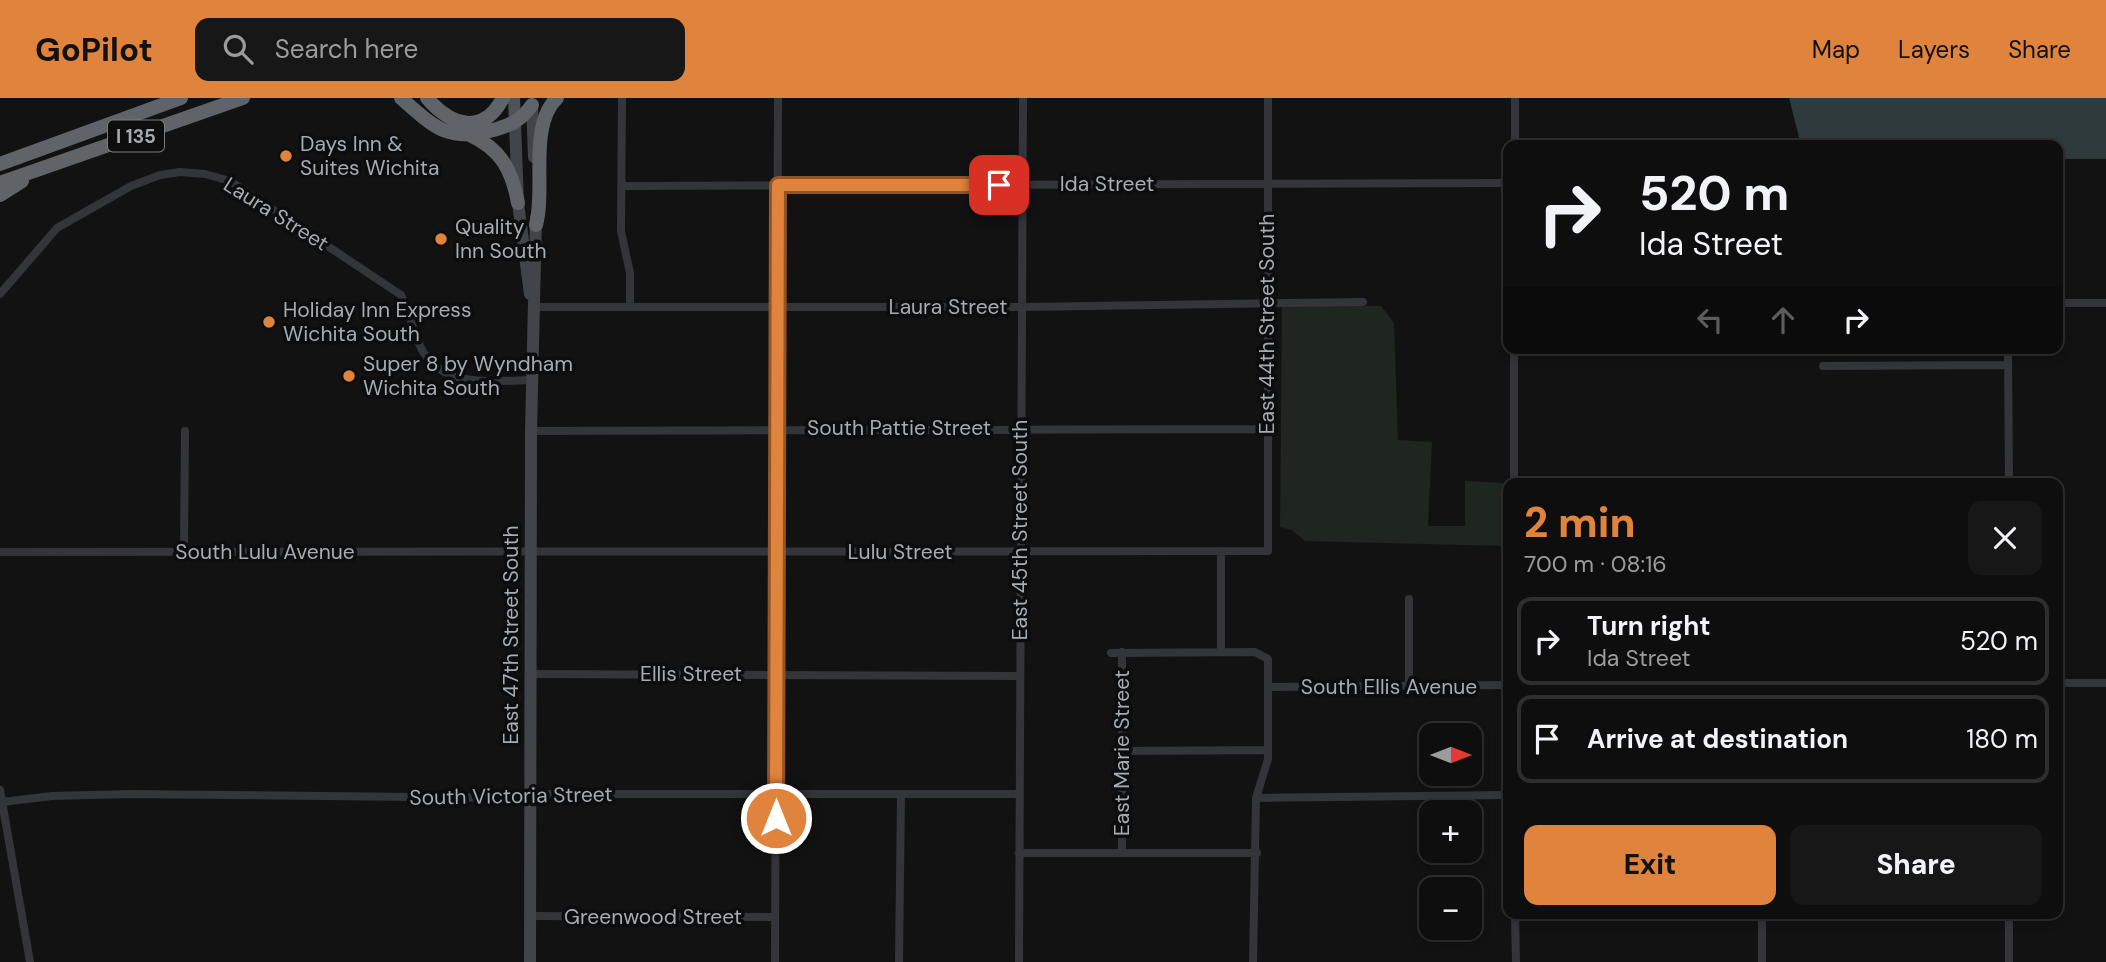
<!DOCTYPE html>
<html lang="en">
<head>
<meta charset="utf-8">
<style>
	:root { --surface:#0e0e0e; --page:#171717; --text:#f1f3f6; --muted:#9b9c9e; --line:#2e2e2e; --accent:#e0833d }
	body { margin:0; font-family:"DM Sans",sans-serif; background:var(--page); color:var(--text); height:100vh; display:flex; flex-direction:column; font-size:26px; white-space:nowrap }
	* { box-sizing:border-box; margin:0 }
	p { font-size:23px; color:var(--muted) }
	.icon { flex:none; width:38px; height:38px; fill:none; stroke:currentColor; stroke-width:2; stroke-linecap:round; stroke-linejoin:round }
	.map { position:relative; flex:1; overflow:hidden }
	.details { position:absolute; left:1503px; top:380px; width:560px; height:441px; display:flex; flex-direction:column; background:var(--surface); border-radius:14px; box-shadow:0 4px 10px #0003,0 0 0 2px var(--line) }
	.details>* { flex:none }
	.guide { position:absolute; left:1503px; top:42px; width:560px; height:214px; border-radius:14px; box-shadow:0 4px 10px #0003,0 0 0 2px var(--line); background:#0e0e0e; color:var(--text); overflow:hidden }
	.needle { width:46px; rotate:90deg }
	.tools { position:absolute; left:1419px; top:625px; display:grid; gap:14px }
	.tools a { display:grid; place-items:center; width:63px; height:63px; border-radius:14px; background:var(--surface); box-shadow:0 4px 10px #0003,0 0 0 2px var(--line); font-size:35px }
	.pin { position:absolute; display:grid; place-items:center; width:60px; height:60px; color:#fff; margin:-30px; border-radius:14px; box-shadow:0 4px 10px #0006 }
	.me { position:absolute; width:77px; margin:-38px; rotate:0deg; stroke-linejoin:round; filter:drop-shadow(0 0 5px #0008) }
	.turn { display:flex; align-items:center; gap:24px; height:147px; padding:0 21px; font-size:32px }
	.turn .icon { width:91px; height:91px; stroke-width:2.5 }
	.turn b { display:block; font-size:49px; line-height:60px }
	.lanes { display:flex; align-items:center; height:66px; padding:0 21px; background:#0003; justify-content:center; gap:35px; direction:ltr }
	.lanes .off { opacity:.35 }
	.round { display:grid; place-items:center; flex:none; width:74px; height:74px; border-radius:14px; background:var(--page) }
	.headline { display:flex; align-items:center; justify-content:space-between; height:119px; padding:0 21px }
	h1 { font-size:42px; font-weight:800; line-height:52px; color:var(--accent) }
	.button { display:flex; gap:14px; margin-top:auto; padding:14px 21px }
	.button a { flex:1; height:80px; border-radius:14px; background:var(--accent); color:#111; font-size:28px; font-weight:800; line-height:80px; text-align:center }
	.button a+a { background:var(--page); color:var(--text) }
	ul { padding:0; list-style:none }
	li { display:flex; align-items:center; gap:21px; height:88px; margin:0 14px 10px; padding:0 7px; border:4px solid var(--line); border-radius:14px }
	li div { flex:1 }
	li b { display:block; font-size:26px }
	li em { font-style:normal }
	header { display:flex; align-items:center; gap:42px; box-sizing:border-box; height:98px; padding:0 35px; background:var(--accent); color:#111 }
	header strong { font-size:33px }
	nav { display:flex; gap:38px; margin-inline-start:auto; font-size:24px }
	.search { width:490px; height:63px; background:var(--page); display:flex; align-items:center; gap:18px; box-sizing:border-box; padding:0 24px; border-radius:14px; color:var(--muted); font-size:26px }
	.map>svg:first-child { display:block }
	.green { fill:#1f251f }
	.water { fill:#2e3a3c }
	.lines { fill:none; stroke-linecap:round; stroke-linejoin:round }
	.minor { stroke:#333538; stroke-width:8 }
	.secondary { stroke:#414448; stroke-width:12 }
	.primary { stroke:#4f5356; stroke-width:12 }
	.motorway { stroke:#606468; stroke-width:14 }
	.route-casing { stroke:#925528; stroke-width:18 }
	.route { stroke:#e0833d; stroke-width:12 }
	.poi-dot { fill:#e0833d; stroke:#0d0d0e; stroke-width:2.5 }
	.labels { text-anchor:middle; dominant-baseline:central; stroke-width:7; stroke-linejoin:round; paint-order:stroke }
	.shield { fill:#0d0d0e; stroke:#777c81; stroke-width:2 }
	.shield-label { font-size:19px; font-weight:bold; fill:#a5acb2 }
	.poi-label { font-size:21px; fill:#a5acb2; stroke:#0d0d0e; text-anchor:start }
	.street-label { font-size:21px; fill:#a5acb2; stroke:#0d0d0e }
</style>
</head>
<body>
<header>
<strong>GoPilot</strong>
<div class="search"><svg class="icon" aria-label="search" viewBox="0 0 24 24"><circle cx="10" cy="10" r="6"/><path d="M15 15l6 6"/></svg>Search here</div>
<nav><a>Map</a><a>Layers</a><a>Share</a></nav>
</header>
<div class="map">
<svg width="2106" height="864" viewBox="0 0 2106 864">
	<rect width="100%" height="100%" fill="#121213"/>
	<path class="green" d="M1282,207l99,1 13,17 4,117 34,2 -4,84h37v-45l38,2v63l-198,-5 -13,-11 -12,-3z"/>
	<path class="water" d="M1789,0h317v61h-48v-14h-257z"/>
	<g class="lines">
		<path class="minor" d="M622,0l-1,133 9,42v34
			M1515,47v-47
			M622,88l886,-3
			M0,196l57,-66 74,-42 29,-11 20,-3 25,2 25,7 171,114c9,17 11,35 19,51 20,43 73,35 112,34
			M2058,205h48
			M532,209h490l341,-5
			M2008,250l1,135
			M1823,268l185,-1
			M531,333l737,-2
			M1514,385v-135
			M1221,453v101
			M0,454l1268,-1v-453
			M184,454l1,-121
			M1409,501v88
			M1111,555l144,-1 13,7v100l-12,39 -3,164
			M531,576l489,2
			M2058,585h48
			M1269,589l239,-2
			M1122,653l146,-1
			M0,692l30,172
			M1256,700l252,-3
			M2,704l50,-6 78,-2 379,4 34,-4h476
			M1019,755h238
			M1122,755v-201
			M1515,816l1,48
			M1762,816v48
			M2009,816v48
			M530,818l245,1
			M775,864l3,-864
			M899,864l2,-168
			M1019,864l4,-864"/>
		<path class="secondary" d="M532,7l2,52
			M515,26l3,79 12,91
			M530,864l1,-531 5,-214"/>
		<path class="primary" d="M514,0l1,26"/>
		<path class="motorway" d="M401,0c35,31 48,45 96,31 16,-5 25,-10 35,-24
			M427,0c24,28 56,38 76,0
			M470,37c31,14 42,35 48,68
			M0,66l181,-66
			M0,85l243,-85
			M0,97l22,-14
			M536,127c10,-38 -8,-99 21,-127"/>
	</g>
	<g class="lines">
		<g class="route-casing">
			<path id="route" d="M776,720l2,-633h221"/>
		</g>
		<use href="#route" class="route"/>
	</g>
	<g class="poi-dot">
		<circle cx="286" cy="58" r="7"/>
		<circle cx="441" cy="141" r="7"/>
		<circle cx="269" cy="224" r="7"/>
		<circle cx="349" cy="278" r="7"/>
	</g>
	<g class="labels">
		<rect class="shield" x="108" y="22.5" width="56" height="31" rx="5"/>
		<g class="shield-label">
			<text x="136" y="38">I 135</text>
		</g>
		<g class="poi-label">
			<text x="300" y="46">Days Inn &amp;<tspan x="300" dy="24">Suites Wichita</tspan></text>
			<text x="455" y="129">Quality<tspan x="455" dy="24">Inn South</tspan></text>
			<text x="283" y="212">Holiday Inn Express<tspan x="283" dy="24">Wichita South</tspan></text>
			<text x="363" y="266">Super 8 by Wyndham<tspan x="363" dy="24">Wichita South</tspan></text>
		</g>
		<g class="street-label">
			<text x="1107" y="86">Ida Street</text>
			<text transform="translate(276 116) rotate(32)">Laura Street</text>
			<text x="948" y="209">Laura Street</text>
			<text transform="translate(1267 226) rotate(-90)">East 44th Street South</text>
			<text x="899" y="330">South Pattie Street</text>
			<text transform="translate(1020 432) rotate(-90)">East 45th Street South</text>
			<text x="265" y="454">South Lulu Avenue</text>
			<text x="900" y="454">Lulu Street</text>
			<text transform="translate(511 537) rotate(-90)">East 47th Street South</text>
			<text x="691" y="576">Ellis Street</text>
			<text x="1389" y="589">South Ellis Avenue</text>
			<text transform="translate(1122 655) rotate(-90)">East Marie Street</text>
			<text transform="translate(511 698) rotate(-1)">South Victoria Street</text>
			<text x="653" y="819">Greenwood Street</text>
		</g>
	</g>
</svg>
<div class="tools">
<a><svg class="needle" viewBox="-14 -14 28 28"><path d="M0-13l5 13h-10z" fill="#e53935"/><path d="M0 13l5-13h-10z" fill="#9b9c9e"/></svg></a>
<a>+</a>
<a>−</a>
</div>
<div class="pin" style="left:999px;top:87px;background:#d93025"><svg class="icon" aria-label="arrive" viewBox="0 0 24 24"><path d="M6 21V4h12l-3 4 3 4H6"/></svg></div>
<svg class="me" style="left:776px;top:720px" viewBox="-20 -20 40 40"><circle r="17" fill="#e0833d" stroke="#fff" stroke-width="3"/><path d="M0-11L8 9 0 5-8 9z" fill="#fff"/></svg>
<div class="guide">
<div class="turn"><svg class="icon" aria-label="right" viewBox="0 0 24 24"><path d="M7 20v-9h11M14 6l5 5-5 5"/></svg><div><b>520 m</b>Ida Street</div></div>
<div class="lanes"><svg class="icon off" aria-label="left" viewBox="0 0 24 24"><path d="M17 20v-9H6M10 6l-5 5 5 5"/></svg><svg class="icon off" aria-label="ahead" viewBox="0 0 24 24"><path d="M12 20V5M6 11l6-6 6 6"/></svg><svg class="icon" aria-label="right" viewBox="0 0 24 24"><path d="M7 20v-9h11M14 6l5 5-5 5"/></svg></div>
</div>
<section class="details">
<div class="headline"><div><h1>2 min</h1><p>700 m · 08:16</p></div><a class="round"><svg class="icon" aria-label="close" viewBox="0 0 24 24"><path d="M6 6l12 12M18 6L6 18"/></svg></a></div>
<ul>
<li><svg class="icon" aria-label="right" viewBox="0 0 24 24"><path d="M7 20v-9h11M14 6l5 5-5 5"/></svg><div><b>Turn right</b><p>Ida Street</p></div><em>520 m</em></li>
<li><svg class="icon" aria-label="arrive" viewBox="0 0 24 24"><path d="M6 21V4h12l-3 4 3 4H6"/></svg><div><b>Arrive at destination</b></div><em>180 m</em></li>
</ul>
<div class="button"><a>Exit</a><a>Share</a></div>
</section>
</div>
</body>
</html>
